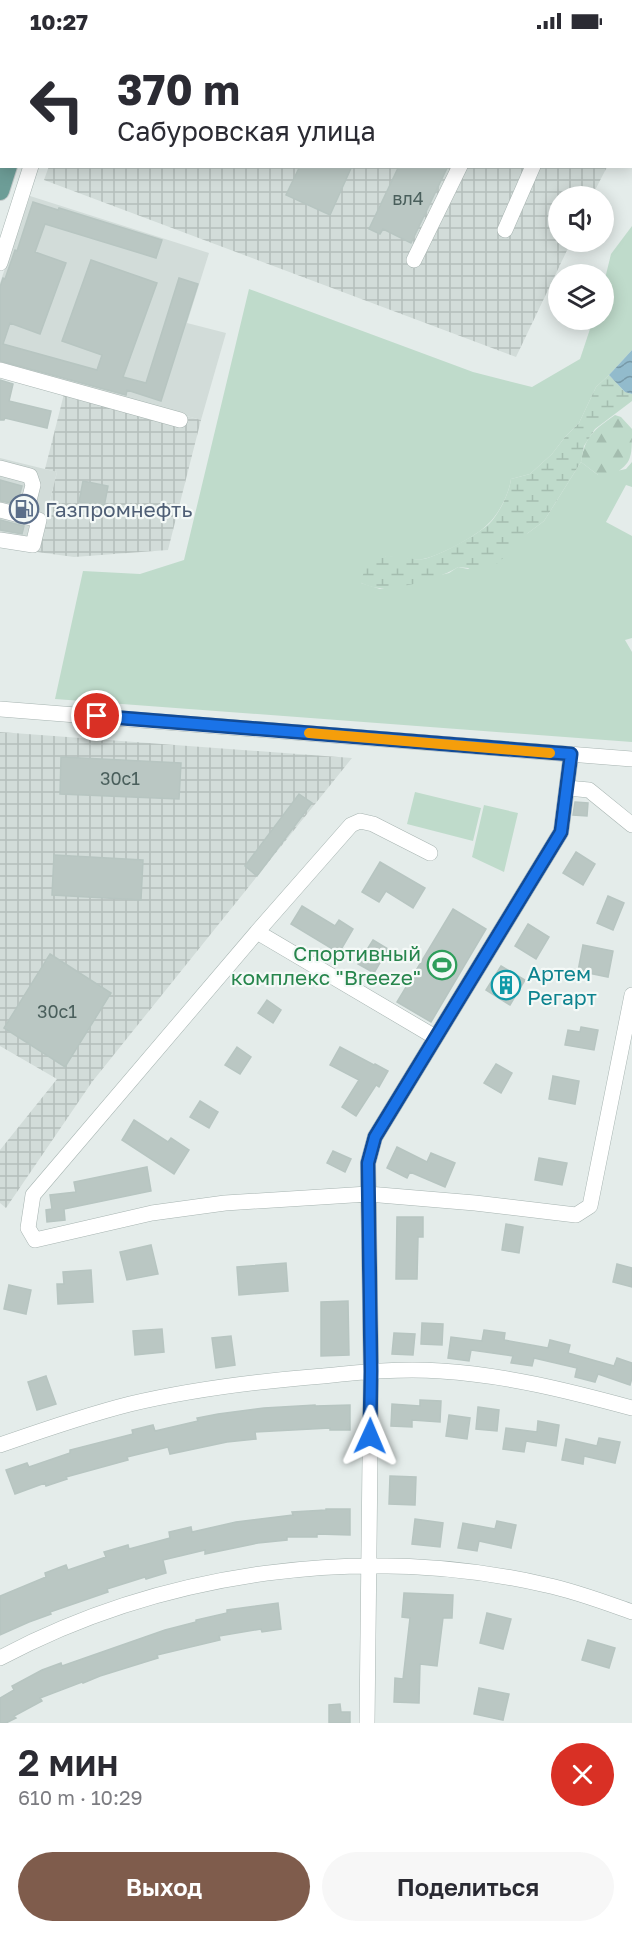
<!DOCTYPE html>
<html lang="ru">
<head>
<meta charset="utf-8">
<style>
	:root { --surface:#fff; --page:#f7f7f7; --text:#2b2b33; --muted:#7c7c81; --accent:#7f5c4c }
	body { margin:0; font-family:"Golos Text",sans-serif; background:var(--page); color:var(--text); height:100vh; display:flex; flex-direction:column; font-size:22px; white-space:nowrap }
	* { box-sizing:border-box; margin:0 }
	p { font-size:20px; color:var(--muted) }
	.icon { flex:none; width:33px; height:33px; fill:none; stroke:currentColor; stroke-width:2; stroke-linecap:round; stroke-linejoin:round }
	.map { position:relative; height:1681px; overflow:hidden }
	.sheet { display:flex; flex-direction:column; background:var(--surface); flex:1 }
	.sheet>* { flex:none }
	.guide { position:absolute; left:0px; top:0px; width:633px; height:126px; box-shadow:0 3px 15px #0003; background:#fff; color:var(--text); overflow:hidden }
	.fabs { position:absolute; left:548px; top:144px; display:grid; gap:12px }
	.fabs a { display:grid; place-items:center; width:66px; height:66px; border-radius:50%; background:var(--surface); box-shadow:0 3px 15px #0003; font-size:30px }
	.pin { position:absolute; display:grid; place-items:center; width:51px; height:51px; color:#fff; margin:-26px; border:3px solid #fff; border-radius:50%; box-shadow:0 2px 6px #0007 }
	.me { position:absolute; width:66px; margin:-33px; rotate:1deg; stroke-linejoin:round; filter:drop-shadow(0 0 4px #0008) }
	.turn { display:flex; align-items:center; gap:21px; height:126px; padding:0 18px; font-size:27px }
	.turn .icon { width:78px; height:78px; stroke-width:2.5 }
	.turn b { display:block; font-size:42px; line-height:51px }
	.round { display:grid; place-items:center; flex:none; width:63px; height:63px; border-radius:32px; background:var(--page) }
	.head { display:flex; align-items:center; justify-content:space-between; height:102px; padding:0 18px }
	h1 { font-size:36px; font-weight:600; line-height:45px }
	.cta { display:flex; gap:12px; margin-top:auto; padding:12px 18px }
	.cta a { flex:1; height:69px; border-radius:36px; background:var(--accent); color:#fff; font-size:24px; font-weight:600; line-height:69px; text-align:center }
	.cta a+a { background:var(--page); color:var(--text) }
	.status { display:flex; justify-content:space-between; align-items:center; height:42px; padding:0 30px; background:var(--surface); direction:ltr }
	.status svg { height:16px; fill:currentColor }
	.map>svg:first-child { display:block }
	.built { fill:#d2dcd9 }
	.industrial { fill:url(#industrial-grid) }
	.green { fill:#bfdbcb }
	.forest { fill:url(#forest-firs) }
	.wetland { fill:url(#wetland-marsh) }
	.water { fill:url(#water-waves) }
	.building { fill:#bac7c3; stroke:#b7c5c1; stroke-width:1.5 }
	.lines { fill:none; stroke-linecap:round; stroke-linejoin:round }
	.minor-casing { stroke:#a7b4b1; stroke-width:16 }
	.major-casing { stroke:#c2c8c8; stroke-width:20 }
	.minor { stroke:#fff; stroke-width:15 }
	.major { stroke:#6d9d97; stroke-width:18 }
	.route-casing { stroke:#114b97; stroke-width:15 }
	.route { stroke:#1a73e8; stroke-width:10 }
	.slow { stroke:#f59e0b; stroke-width:10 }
	.labels { text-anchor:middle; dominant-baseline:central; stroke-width:4.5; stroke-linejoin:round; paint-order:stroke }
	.number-label { font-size:18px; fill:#4a5f5c }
	.service-label { font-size:21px; fill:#4e5e75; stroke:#f4f9f7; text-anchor:start }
	.leisure-label { font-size:21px; fill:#27864d; stroke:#f4f9f7; text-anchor:end }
	.culture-label { font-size:21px; fill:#0d838f; stroke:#f4f9f7; text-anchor:start }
</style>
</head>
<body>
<div class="status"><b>10:27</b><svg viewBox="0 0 49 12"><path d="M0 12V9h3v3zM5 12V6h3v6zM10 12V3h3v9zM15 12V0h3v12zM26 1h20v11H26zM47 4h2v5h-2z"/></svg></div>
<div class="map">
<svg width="632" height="1681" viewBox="0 0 632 1681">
	<defs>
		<pattern id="industrial-grid" width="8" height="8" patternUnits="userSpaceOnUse" patternTransform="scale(1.5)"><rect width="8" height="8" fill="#d2dcd9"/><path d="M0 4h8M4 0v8" fill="none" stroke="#b4bebb"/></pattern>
		<pattern id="forest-firs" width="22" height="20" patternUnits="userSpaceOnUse" patternTransform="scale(1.5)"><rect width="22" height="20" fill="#bfdbcb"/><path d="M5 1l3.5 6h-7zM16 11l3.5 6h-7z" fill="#a4bdaf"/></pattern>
		<pattern id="wetland-marsh" width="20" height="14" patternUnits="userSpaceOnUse" patternTransform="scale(1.5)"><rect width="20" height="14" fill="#bfdbcb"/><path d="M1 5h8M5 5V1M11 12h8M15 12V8" fill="none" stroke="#a4bdaf"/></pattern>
		<pattern id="water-waves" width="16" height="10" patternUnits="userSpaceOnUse" patternTransform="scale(1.5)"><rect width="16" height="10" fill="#92bbcc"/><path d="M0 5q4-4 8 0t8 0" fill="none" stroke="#7799a7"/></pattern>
	</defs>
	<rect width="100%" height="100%" fill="#e4ecea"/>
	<path class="built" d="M30,154l179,57 -22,70 39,10 -25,87 -201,-56v-81z
		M0,416l57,14 -20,80 -37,-5z"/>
	<path class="industrial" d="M109,0h475l-1,2h-475z
		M49,124l558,1 -15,29h-34v46h13l-55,115 -472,-177z
		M67,340l134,38 -33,130 -94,7 -37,-5 20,-80 -12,-3z
		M0,690l352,26 -260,324 -86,126 -6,-5v-53l57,-71 -57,-33z"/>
	<path class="green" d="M632,184v124l-23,25 -13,12 -17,36 -14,14 -13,17 -22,20 -19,5c-2,15 -12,35 -23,45 -11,12 -49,32 -65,35 -12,2 -25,-2 -37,-3l-25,27 19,6 69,-16 9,-6 10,2 60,-36 16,-12 37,-59 17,13 28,-6 6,-7v25l-6,-2 -20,37 26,14v102l-7,2 7,12v90l-577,-43 28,-128 57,3 44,-14 65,-271 224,83 59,15 48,-28 13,-39h10v-33l8,-33z
		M415,750l66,16 -8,33 -66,-17z
		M484,763l34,8 -14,59 -32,-15z"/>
	<path class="forest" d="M615,373l6,2 11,12c0,32 0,34 -24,49l-10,-3 -17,-13c4,-26 13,-32 34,-47z"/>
	<path class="wetland" d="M609,333l16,17 7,2v7l-37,28 -11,17 -3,16 -37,59 -16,12 -30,30 -20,6 -20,-2c-16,11 -60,23 -79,21 -6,0 -12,-3 -18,-5 2,-11 6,-21 17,-25 14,-6 31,3 46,1 15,-3 53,-24 65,-35 10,-10 20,-30 22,-45l19,-5 22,-20 13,-17 14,-14 17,-36z"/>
	<path class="water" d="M632,308v44l-7,-2 -16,-17z"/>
	<path class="building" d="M300,124h52l-22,49 -44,-20z
		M399,124h49l-37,77 -28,-14 -3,5 -11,-5z
		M33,160l25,8 1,-2 103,32 -6,18 -111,-34 -10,28 31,11 -26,71 -30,-11 -7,21 94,26 5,-15 -40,-14 29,-81 66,23 -34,94 23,6 33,-105 19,6 -37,117 -34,-11 -1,5 -126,-34v-74l3,-9 2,1 10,-29 2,1z
		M0,338l13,4 -4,17 42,10 -4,17 -42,-10 -1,2h-4z
		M0,438l22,6 -5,18 -17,-3z
		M83,439l25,5 -4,21 -25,-5z
		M0,478l24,6 -2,8 -22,-4z
		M61,715l120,6 -2,36 -119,-5z
		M299,752l13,9 -55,73 -12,-10z
		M575,760l13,1 -1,13 -14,-1z
		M576,810l19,12 -12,21 -20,-12z
		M54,813l89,5 -2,40 -89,-5z
		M380,820l45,26 -12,20 -27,-17 -7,11 -17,-10z
		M608,854l16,7 -11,27 -16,-7z
		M302,864l33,20 4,-6 14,9 -14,24 -48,-29z
		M453,867l33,20 -55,93 -34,-20z
		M528,882l21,13 -13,22 -21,-13z
		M373,898l15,9 -14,24 -16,-9z
		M583,903l30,6 -5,26 -30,-6z
		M50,912l61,39 -46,74 -61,-39z
		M501,924l24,14 -15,25 -24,-15z
		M267,958l14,10 -8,13 -15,-10z
		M581,985l17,3 -4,20 -29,-5 3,-15 12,2z
		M237,1005l14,10 -11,17 -15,-9z
		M340,1005l34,18 1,-1 13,7 -9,16 -3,-2 -20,31 -14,-9 17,-27 -29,-15z
		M496,1022l16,9 -11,20 -17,-10z
		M553,1034l26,5 -4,23 -26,-5z
		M200,1059l18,11 -9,16 -19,-11z
		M134,1078l34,22 3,-4 18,12 -15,24 -52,-34z
		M397,1105l30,15 4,-9 24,10 -10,24 -35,-15 -3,6 -20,-10z
		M333,1109l18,8 -6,13 -18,-9z
		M539,1116l28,5 -5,22 -27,-5z
		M147,1125l4,24 -87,18 1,11 -18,2 -1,-12 6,-1 -2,-14 26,-3 -2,-10z
		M397,1175h26v20h-5l-1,42h-21z
		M506,1182l17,3 -4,26 -17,-3z
		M151,1203l7,29 -31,6 -7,-28z
		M286,1221l2,28 -49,4 -2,-28z
		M617,1222l15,4v19l-19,-5z
		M91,1228l2,32 -35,2 -1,-20h7l-1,-12z
		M9,1243l22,5 -5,24 -22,-5z
		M348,1259l1,54 -28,1v-54z
		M422,1281l21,1 -1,21 -21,-1z
		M162,1287l2,23 -29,3 -2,-24z
		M484,1288l21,3 -1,7 44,8 2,-8 20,5 -2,8 46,13 3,-8 15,5v15l-2,7 -32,-11 -3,8 -20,-5 2,-9 -43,-10 -2,8 -21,-3 2,-7 -42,-6 -2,11 -21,-3 3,-21 31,4z
		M394,1291l21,1 -2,21 -21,-1z
		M231,1294l4,29 -19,3 -4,-30z
		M46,1334l10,28 -19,6 -9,-28z
		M420,1358l21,1 -1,21 -28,-2v7l-21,-1 1,-22 28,2z
		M315,1363v1l35,-1v25h-20v-2l-75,4 1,7 -29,3 -57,12 -2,-7 -41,10 1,3 -62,17 1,2 -21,7 -1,-3 -30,11 -9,-24 21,-7 2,4 41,-14v-3l63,-16 -1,-4 21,-5 2,6 43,-10 -1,-3 21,-4 46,-6z
		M478,1365l21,3 -2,21 -21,-2z
		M449,1373l21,3 -3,21 -21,-3z
		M538,1379l21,4 -3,21 -30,-5 -2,11 -21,-3 3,-21 31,4z
		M599,1396l21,4 -5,21 -31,-7 -1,8 -21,-4 4,-21 31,7z
		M390,1434l26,1 -1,28 -26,-1z
		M326,1467h24v26l-33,-1v3h-30v3l-29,3 -53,11v-4l-42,10 3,13 -20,6 -1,-2 -38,12 1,3 -58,20 1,2 -22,8 -29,13v-39l46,-19 -1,-4 21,-8 2,5 38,-13 -2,-5 24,-7 1,4 41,-11 -1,-6 22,-5 1,5 44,-10 57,-7 -1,-3 34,-2z
		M415,1477l28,4 -3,24 -28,-3z
		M497,1479l19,4 -5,23 -32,-7 -2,10 -19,-3 5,-25 32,6z
		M404,1551l49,2 -1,23h-9l-6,48 -17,-2 -1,39 -25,-1 1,-24 8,1 7,-61 -8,-1z
		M278,1561l3,26 -19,3 -1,-3 -42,7 1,4 -63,15 1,3 -58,18 -17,7 -1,-1 -42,16 2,3 -28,15 2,2 -10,5h-6v-25l14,-8 -2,-4 30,-16 19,-7 1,3 103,-36 31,-8v-2l31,-7v-3z
		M487,1571l24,6 -8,30 -23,-6z
		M588,1598l27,8 -6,20 -27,-8z
		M479,1646l30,6 -6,26 -29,-6z
		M340,1662l1,8h9v11h-21v-18z"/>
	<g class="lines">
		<g class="minor-casing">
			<path id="minor" d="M370,0l3,2
				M30,2l2,-2
				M227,2l1,-2
				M568,2v-2
				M0,22l2,-1
				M0,66l2,1
				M505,188l28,-64
				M414,218l46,-94
				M0,221l31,-97
				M0,328l180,50
				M0,426l30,8 3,9 -8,31
				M0,468l39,10 -6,25 -33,-5
				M0,667l632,50
				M567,746l22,2 43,35
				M257,890l94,-107 9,-4 13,3 57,29
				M435,995l-178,-105 -224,263 -5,33 7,12 117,-27 73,-10 143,-9 107,9 101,12 14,-9 42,-211
				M0,1403c43,-15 86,-30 130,-41 63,-15 129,-23 193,-28 39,-4 79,-8 118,-5 65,4 128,20 191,37
				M0,1616c163,-87 366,-115 546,-73 29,6 58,17 86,27
				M367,1681l4,-352 -3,-208 7,-26 186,-305 10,-78"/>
		</g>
		<g class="major-casing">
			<path id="major" d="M56,2v-2
				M0,149l8,-25"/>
		</g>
		<use href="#minor" class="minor"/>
		<use href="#major" class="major"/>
	</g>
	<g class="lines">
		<g class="route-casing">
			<path id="route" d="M97,674l474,38 -10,78 -186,305 -7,26 3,208 -1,65"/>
		</g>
		<use href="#route" class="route"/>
		<path class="slow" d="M309,691l241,20"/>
	</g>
	<defs>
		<g id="fuel-ring" transform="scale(1.5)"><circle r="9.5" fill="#f4f9f7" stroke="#5c6f8a" stroke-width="1.5"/><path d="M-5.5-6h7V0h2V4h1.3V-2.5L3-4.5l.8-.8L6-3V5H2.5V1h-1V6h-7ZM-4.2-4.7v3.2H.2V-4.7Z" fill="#5c6f8a"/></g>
		<g id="stadium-ring" transform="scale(1.5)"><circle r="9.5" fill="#f4f9f7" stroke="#2e9e5b" stroke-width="1.5"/><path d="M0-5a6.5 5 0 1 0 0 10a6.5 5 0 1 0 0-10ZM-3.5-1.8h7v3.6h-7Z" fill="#2e9e5b"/></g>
		<g id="building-ring" transform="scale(1.5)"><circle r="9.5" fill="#f4f9f7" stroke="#0f9aa8" stroke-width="1.5"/><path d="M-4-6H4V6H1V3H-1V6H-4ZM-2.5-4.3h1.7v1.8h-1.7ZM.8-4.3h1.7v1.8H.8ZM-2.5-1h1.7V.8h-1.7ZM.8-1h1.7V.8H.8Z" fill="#0f9aa8"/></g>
	</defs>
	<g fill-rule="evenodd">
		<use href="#fuel-ring" x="24" y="467"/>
		<use href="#stadium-ring" x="442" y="923"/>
		<use href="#building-ring" x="506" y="943"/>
	</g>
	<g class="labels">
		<g class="number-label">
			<text x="408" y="156">вл4</text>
			<text x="120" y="736">30с1</text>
			<text x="57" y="969">30с1</text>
		</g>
		<g class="service-label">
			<text x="45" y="467">Газпромнефть</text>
		</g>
		<g class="leisure-label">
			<text x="421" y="911">Спортивный<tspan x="421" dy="24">комплекс "Breeze"</tspan></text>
		</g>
		<g class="culture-label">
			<text x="527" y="931">Артем<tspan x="527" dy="24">Регарт</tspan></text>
		</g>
	</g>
</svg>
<div class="fabs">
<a><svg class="icon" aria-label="sound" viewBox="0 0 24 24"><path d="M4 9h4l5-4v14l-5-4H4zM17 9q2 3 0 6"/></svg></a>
<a><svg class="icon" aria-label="layers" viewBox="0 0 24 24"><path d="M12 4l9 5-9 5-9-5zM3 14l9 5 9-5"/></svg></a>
</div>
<div class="pin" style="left:97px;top:674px;background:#d93025"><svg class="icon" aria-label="arrive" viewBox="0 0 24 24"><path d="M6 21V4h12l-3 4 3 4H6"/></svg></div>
<svg class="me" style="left:370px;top:1394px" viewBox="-20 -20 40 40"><path d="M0-17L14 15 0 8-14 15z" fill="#1a73e8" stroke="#fff" stroke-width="4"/></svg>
<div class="guide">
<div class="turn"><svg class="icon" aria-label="left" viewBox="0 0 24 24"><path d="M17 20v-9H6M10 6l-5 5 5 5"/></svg><div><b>370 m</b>Сабуровская улица</div></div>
</div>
</div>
<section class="sheet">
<div class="head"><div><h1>2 мин</h1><p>610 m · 10:29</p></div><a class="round" style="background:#d93025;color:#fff"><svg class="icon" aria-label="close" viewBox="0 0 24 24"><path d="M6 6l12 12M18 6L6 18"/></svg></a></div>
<div class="cta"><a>Выход</a><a>Поделиться</a></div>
</section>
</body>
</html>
